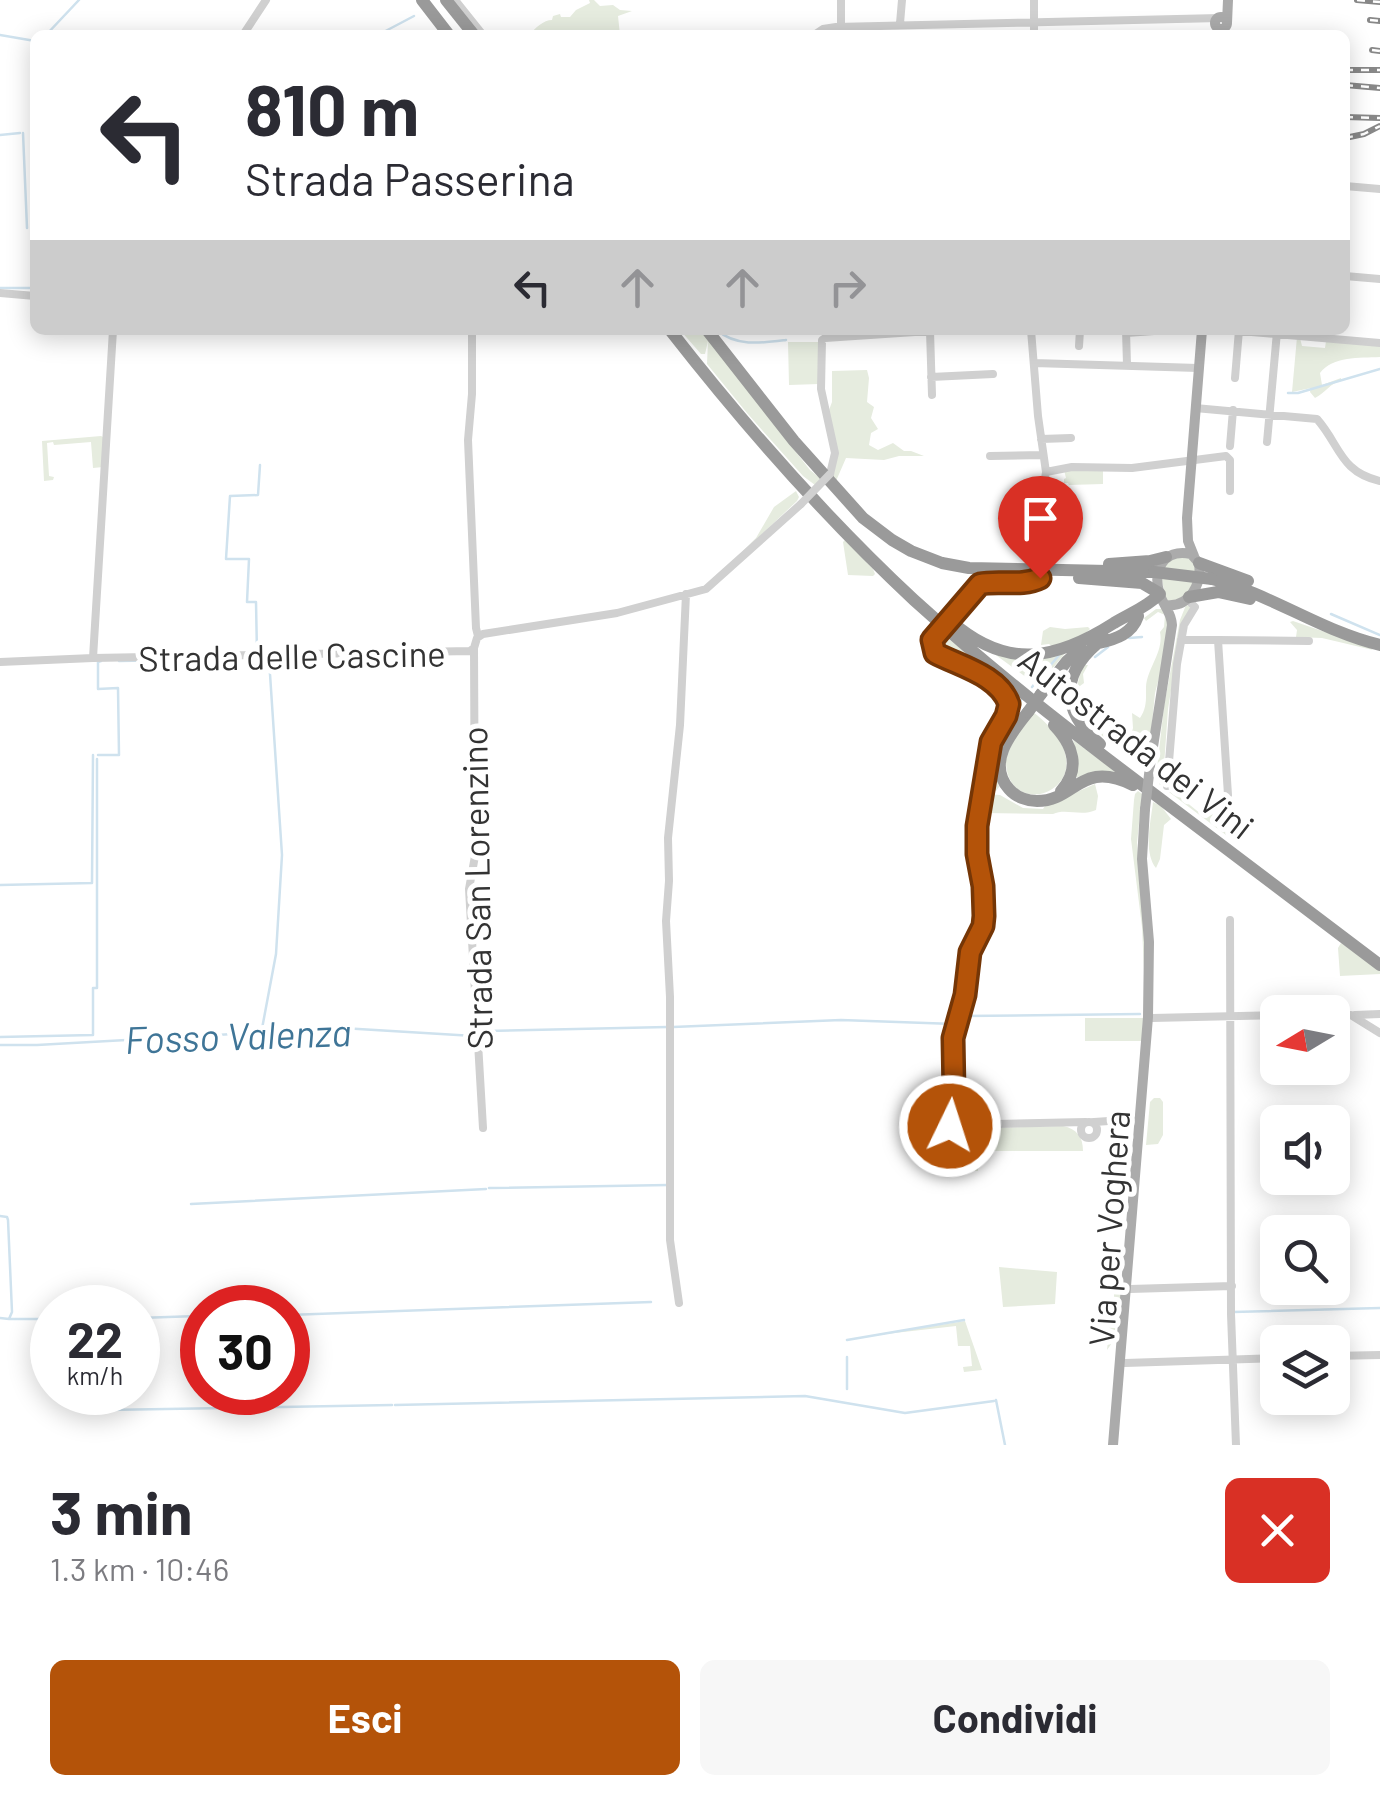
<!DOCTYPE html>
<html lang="it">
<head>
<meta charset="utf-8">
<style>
	:root { --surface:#fff; --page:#f7f7f7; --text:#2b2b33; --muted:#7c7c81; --accent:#b45309 }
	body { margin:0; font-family:Barlow,sans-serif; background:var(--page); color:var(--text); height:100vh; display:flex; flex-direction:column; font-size:38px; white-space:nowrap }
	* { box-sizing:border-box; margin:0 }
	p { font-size:32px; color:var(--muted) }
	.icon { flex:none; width:55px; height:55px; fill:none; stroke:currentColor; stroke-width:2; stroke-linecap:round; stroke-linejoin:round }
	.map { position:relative; height:1445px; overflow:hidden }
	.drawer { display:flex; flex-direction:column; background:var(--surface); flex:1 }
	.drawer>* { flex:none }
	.banner { position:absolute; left:30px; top:30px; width:1320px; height:305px; border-radius:15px; box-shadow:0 5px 25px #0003; background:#fff; color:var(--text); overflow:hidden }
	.needle { width:65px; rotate:260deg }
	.fabs { position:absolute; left:1260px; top:995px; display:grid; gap:20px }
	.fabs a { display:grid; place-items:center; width:90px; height:90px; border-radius:15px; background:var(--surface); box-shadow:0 5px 25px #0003; font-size:50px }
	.speed { position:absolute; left:30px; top:1285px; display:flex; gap:20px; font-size:50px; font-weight:700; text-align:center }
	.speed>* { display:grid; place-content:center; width:130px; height:130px; border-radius:50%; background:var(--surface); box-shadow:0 5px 25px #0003; line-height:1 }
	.speed small { font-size:25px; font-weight:400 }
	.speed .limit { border:15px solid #d22; background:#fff; color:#111 }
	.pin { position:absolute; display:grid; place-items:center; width:85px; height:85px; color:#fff; margin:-102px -42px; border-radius:50% 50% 50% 0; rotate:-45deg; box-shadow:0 0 10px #0007 }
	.pin .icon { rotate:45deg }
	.me { position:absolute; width:110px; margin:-55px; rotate:4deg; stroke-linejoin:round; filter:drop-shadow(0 0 8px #0008) }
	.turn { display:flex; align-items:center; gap:35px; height:210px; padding:0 50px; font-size:45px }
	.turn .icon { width:130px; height:130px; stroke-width:2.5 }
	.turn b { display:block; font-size:70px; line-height:85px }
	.lanes { display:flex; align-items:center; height:95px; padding:0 50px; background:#0003; justify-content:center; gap:50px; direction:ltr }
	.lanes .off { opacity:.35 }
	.round { display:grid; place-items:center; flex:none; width:105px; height:105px; border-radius:15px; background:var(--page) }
	.overview { display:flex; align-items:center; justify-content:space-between; height:170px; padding:0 50px }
	h1 { font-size:60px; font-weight:700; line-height:75px }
	.action { display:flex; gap:20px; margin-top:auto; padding:20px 50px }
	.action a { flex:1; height:115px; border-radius:15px; background:var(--accent); color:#fff; font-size:40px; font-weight:700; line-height:115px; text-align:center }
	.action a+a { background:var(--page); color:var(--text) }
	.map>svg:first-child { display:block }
	.green { fill:#e6ecdf }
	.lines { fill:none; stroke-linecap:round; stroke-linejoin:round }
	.stream { stroke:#cfe2ee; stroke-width:2.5 }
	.minor { stroke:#d0d0d0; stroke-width:8 }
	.major { stroke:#ababab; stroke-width:10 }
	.highway { stroke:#9a9a9a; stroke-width:12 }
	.rail-casing { stroke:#888; stroke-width:6 }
	.rail { stroke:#fff; stroke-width:2.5; stroke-dasharray:8; stroke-linecap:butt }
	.minor-bridge { stroke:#d0d0d0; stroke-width:8 }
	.major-bridge { stroke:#ababab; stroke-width:10 }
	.highway-bridge { stroke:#9a9a9a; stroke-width:12 }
	.route-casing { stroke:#753606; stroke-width:25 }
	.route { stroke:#b45309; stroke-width:18 }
	.labels { text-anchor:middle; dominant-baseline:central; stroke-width:10; stroke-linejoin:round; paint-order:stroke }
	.street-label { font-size:35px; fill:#333; stroke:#fff }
	.water-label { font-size:38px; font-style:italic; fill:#3f7597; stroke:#fff }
</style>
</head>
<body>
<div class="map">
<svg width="1380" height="1445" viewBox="0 0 1380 1445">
	<rect width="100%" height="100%" fill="#fff"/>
	<path class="green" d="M589,0h5l6,6 13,-1 7,5 12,1 -14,5 2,19h-90c4,-7 14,-15 22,-15l1,-4 7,-2 1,3h9l6,-7 14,-7z
		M680,330h19l6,6 105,134 11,9 -6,6 -12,-9 -56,-63 -40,-49 1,-23 -3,13h-4z
		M1297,337l3,1 2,8 23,2 1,-7 54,5v11c-21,1 -47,-1 -60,16l2,12 19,-7v2c-11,4 -15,12 -26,18l-5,-6 1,-4 -19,4z
		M788,342h30l1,42 -30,1z
		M867,370l2,8 -2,24 7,5 -3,11 7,11 -7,4 -2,12 9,5 15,-7 11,8h7l13,5h-25l-15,4 -38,-2 -10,23 -5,-5 7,-21 -9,-45 3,-8v-31z
		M101,436l4,2 -2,29 -10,1 -2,-26 -37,3 -1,-3 -6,1 2,33 5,1 -1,3 -9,1 -2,-40z
		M1064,470l39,1v13l-34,1 -1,-2h-4v-4l2,-1z
		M796,491l3,6 -2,4 -70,66 29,-29 18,-31z
		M845,540l28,29 2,5 -2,2 -25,-1 -5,-33z
		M1176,555l18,5 4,21 -18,21 -14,-2 -4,-20 1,-14z
		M1186,605l6,2 -10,16 -14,86 -5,71 -3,5 -4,-7 8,-72 16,-86z
		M1156,609h6l6,11 -5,43 -8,30 -5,51 -6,25h-2l-4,-6c-24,-17 -58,-39 -61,-70 -1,-8 3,-14 3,-23l5,-5h3l-5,9 1,9 -4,3 -1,4 5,5 -3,11 4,-3c8,2 11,12 11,20l6,-10 5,4 6,15 7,-3 5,10h5l3,-11 -1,-15 8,5c7,-10 6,-19 6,-31 1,-19 18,-35 14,-55l4,-5 1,-12 -7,-3 -12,9 -2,-3z
		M1293,621l76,26 4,3 -51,-12 -26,-1 1,-7 -7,-8z
		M1050,627l15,2 23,-2 2,2 -9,9 -27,10 -5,-4 -8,1 2,-14z
		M940,632l36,29 9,11 -47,-19 -4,-12z
		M989,650l78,1 -29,35z
		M1017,699l5,2v4c-21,31 -33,43 -23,82l-3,4 -5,-3c-2,-16 -3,-35 4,-50 7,-13 15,-24 19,-38z
		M1033,712c81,63 -8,111 -25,63 -2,-7 -3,-17 -1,-24 4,-13 18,-28 26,-39z
		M1073,740l43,32 -20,-1 -21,7 3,-20z
		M1095,784l3,12 -2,14c-15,7 -30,-2 -43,4l-70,-1 4,-19 13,1 23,13 20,1 2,-3z
		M1138,791l4,3 -5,49 9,108 -2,20 -2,-44 -11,-88 3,-39 1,-6z
		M1169,792l6,1 26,21 23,1 2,20z
		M1153,802l8,4 10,13 -7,6 -4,34 -4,9c-13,-16 -5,-47 -3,-66z
		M1341,943l39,27v4l-40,2 -2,-28z
		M1085,1018h58l-1,23h-57z
		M1154,1098h6l3,4v33l-5,9 -12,1 4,-43z
		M1063,1126c14,3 20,11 20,25h-94l-1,-23z
		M954,1128l23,2 1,41h-24l-2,-39z
		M1117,1261l3,1 -1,23 3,13 -1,14 -5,7 -2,21 -7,10 5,-46 4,-1v-4h-2v-6h2z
		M999,1267l58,5 -2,32 -52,3z
		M965,1321l17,49 -18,2 -1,-5 9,-1 -2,-20h-12l-2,-20 -79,9z"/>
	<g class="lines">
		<path class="stream" d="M0,35l35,6
			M46,35l33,-35
			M378,35l36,-19
			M23,133l4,95
			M0,135l20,-2
			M0,288h35
			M717,330c19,17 45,13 69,10
			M1288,393h10l82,-24
			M1331,614l49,21
			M1129,638l13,-1
			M257,654l-1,-52h-9l2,-43h-23l4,-63 28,-1 2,-30
			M1095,657l13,-10
			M119,661l112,-2
			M1032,687l28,-33
			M1008,720l13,-20
			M98,755h21l-1,-67 -20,1v-27l3,-1
			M0,885l92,-2 1,-128
			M963,1016l177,-2
			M673,1027l168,-7 113,4
			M480,1033l6,-2 181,-4
			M261,1034l15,-80 6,-99 -13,-196
			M0,1037l93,-2v-47h4v-229
			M0,1045h37l305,-17 132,8
			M489,1188l179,-3
			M191,1204l295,-15
			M0,1216l7,1 1,3 4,92 -3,7 -9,-1
			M1233,1312l147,-4
			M288,1315l363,-13
			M138,1318l60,-2
			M9,1319h43
			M847,1340l117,-20
			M847,1389v-32
			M104,1392l2,18 286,-5
			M996,1400l9,45
			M395,1405l410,-9 100,17 89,-12"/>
		<path class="minor" d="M455,0l28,35
			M841,0v35
			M243,35l23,-35
			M814,35l9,-6 13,-2 384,-9
			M899,35l3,-35
			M1034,35v-35
			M1345,186l35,3
			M1345,276l35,3
			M0,293l35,3
			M472,330v64l-4,46 8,188 2,8
			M1031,330l7,86 8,56 -8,51 2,41
			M1126,330l1,35
			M1228,330l152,13
			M930,331l2,64
			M1126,333l42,-3
			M1079,346l1,-16
			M1034,363l164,5
			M931,377l62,-3
			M1235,378l4,-48
			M1195,408l122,11c23,26 23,53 63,62
			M1041,439l30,-1
			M1267,442l10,-110
			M1230,446l3,-36
			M990,456l53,-1
			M1046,472l26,-5 60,1 94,-12 4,4v31
			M830,474l5,-21 -14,-64 1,-49 3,-2 120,-8
			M956,609c7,-8 15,-20 24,-25 18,-8 42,3 60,-6
			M937,632l-5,8 3,13c24,13 64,22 74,51l-3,12 -15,26 -14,85v27l6,32 1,30 -1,11 -13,25 -5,43 -12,43 1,55 -3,32 135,-3
			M1181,640h37l10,155
			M1218,640l91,1
			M474,648l1,208 -6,33 14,239
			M93,658l377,-7 4,-3 3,-10 6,-4 134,-21 89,-24 95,-85
			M0,662l93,-4 20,-328
			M1167,786l10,-122 7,-39 11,-18 -8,-8
			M1230,920l1,394 5,131
			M1332,1015h19l29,18
			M1355,1015l25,-1
			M1152,1018l126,-3
			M1081 1130a8 8 0 1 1 16 0a8 8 0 1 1-16 0Z
			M1094,1122l45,-3
			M1130,1289l102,-3
			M679,1303l-9,-63v-243l-4,-76 3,-40 -1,-43 12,-113 6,-131
			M1332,1356l48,-1
			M1125,1363l153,-5"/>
		<path class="major" d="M1215 23a6 6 0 1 1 12 0a6 6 0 1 1-12 0Z
			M1227,23l1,-23
			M1194,556l-6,-15 -1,-23 15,-188
			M1150,766l22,-141c-1,-14 -8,-18 -12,-30 -8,-24 3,-47 31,-41l8,9c3,21 -9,44 -32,42
			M1113,1445l35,-428 1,-75 -7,-83 3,-50"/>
		<path class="highway" d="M422,0l27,35
			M446,0l28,35
			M670,330c75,96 155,187 244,270 75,68 155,130 236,191 76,58 153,116 230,174
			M707,330l87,111 69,77 29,22 19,11 31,12 27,5 185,4
			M1199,563l49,18
			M1109,564l41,-3 16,-4
			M1079,578l63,5 17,10
			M1212,579c59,15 109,52 168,66
			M1189,597l29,-5 32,7
			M952,622c55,48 104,38 162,1 15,-9 33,-16 46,-29
			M1099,643c17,-4 33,-9 39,-27
			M1041,694l26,-33 14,-12
			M1028,712c-17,21 -42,51 -19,77 7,8 18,12 28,12 39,0 43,-42 96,-16
			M1054,725c19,20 27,44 7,66
			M1100,744c-43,-36 -38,-74 4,-106"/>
		<g class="rail-casing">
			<path id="rail" d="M1357,0l23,2
				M1370,20l10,1
				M1372,50l8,1
				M1345,70h35
				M1345,85l35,3
				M1345,117l35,1
				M1345,138l19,-4 16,-8"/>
		</g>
		<use href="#rail" class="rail"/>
		<path class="minor-bridge" d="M801,504l29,-30
			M937,632l19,-23"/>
		<path class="major-bridge" d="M1145,809l5,-43"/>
		<path class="highway-bridge" d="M1154,572l58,7
			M1028,712l13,-18"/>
	</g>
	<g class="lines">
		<g class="route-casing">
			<path id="route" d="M950,1126l4,-33 -1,-55 12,-43 5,-43 13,-26 1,-10 -1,-30 -6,-32v-28l14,-84 15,-26 3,-12c-10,-29 -50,-38 -74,-51l-3,-13 48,-56c19,-4 42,3 60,-6"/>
		</g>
		<use href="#route" class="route"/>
	</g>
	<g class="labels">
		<g class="street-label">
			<text transform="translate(292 655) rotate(-1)">Strada delle Cascine</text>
			<text transform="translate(1137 742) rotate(38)">Autostrada dei Vini</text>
			<text transform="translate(476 888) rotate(-91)">Strada San Lorenzino</text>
			<text transform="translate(1108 1228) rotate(-86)">Via per Voghera</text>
		</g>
		<g class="water-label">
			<text transform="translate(238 1035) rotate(-2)">Fosso Valenza</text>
		</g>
	</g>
</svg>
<div class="fabs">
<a><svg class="needle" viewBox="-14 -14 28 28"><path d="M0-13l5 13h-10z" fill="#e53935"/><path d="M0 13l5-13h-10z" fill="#7c7c81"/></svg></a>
<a><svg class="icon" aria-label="sound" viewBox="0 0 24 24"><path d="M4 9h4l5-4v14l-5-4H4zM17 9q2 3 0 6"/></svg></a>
<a><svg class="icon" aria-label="search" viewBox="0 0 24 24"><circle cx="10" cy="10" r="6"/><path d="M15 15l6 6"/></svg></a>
<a><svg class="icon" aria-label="layers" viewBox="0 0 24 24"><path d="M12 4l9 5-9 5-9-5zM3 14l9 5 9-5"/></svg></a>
</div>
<div class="speed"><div>22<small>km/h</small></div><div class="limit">30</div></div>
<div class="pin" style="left:1040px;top:578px;background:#d93025"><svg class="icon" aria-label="arrive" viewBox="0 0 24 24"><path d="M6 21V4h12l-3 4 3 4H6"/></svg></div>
<svg class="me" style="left:950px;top:1126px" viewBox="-20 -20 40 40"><circle r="17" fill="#b45309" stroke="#fff" stroke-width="3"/><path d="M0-11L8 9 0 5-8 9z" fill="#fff"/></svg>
<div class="banner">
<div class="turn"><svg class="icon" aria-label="left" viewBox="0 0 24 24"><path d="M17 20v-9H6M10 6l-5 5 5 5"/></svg><div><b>810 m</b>Strada Passerina</div></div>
<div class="lanes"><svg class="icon" aria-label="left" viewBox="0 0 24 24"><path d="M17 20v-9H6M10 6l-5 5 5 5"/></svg><svg class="icon off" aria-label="ahead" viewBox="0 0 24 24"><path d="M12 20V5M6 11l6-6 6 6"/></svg><svg class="icon off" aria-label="ahead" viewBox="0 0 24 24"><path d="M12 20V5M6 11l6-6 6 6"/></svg><svg class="icon off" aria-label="right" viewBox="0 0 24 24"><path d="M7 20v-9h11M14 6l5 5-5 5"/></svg></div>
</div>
</div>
<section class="drawer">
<div class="overview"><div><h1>3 min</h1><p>1.3 km · 10:46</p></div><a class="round" style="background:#d93025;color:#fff"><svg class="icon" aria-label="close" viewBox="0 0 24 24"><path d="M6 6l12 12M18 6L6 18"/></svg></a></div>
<div class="action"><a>Esci</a><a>Condividi</a></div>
</section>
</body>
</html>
